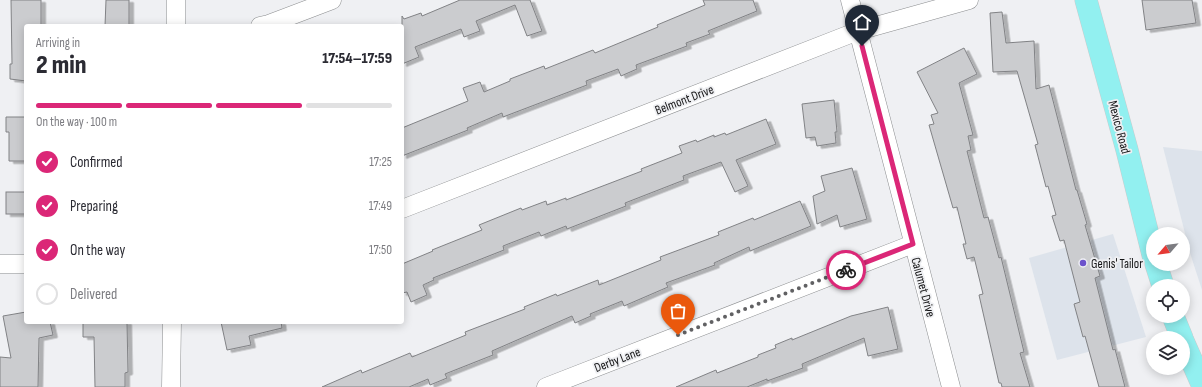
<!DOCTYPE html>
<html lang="en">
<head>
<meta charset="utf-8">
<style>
	body { margin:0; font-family:"Sofia Sans Condensed",sans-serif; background:#f7f7f7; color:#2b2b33; height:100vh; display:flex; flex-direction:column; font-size:15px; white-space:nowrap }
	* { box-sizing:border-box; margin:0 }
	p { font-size:13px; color:#7c7c81 }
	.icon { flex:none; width:22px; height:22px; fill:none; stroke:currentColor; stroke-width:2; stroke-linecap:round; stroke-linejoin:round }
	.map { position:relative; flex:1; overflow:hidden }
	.sheet { position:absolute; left:24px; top:24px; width:380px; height:300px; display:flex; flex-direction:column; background:#fff; border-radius:4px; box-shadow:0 2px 10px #0003 }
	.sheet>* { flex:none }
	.needle { width:26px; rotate:242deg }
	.tools { position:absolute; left:1146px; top:227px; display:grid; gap:8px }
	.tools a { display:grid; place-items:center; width:44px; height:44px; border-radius:50%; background:#fff; box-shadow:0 2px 10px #0003; font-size:20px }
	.pin { position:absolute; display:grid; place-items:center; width:34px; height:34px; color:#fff; margin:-41px -17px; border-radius:50% 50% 50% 0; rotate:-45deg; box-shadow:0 0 4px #0007 }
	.pin .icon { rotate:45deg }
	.courier { position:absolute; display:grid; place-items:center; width:40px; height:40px; margin:-20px; border:3px solid #db2777; border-radius:50%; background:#fff; color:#222; box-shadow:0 1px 5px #0007 }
	.summary em { font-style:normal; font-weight:800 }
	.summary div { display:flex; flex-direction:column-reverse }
	.summary { display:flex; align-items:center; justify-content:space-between; height:68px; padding:0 12px }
	h1 { font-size:26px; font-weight:800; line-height:30px }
	.bar { display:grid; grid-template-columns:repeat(4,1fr); gap:6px 4px; align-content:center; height:48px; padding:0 12px }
	.bar i { height:5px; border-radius:3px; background:#e1e1e2 }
	.bar .on { background:#db2777 }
	.bar p { grid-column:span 4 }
	ol { padding:0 12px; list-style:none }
	li { display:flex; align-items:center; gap:12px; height:44px }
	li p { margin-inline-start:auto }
	li .icon { padding:4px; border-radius:50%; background:#db2777; color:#fff; stroke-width:4 }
	li:last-child { color:#7c7c81 }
	li i { width:22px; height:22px; border:2px solid #e1e1e2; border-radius:50% }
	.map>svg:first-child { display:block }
	.built { fill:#dde3eb }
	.building { fill:#cbcccf; stroke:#818285; filter:url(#shadow) }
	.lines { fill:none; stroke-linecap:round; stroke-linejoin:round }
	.minor-casing { stroke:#8c8e90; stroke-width:19 }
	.major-casing { stroke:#cbcbcc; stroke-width:23 }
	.minor { stroke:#fff; stroke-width:18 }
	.major { stroke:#92f0f0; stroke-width:22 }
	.done { stroke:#616163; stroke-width:4; stroke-dasharray:0 7.2 }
	.route { stroke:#db2777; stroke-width:5 }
	.poi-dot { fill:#6c52cc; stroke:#eff0f3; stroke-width:1.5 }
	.labels { text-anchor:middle; stroke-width:3.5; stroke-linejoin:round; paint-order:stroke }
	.street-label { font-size:13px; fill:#141415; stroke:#eff0f3 }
	.poi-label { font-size:13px; fill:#141415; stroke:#eff0f3; text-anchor:start }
</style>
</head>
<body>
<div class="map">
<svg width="1202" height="387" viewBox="0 0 1202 387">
	<defs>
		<filter id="shadow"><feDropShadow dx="4.5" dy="2.5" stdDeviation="0" flood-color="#0004"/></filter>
	</defs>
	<rect width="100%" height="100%" fill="#eff0f3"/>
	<g class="built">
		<path d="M1163 147 1202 151V290L1190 253Z"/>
		<path d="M1113 234 1146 337 1057 360 1029 258Z"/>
	</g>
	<g class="building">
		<path d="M11 0H41V26H26V81L10 79V64H12Z"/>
		<path d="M106 0H129V26H105Z"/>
		<path d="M460 0H530L542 31 527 36 515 5 476 21 480 31 464 37 461 29 415 47 419 57 402 64V16L404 19 421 13 422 16Z"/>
		<path d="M703 0H753L757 11 708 31 710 34 686 43 687 46 636 65 637 69 621 76 618 69 586 81 587 85 503 117 502 113 467 128 468 130 402 156V128L468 101 463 88 480 82 484 92 510 81V79L544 66 545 69 593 50 595 53 658 27 657 25 705 5Z"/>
		<path d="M1142 0H1192L1196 23 1146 30Z"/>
		<path d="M1002 12 1006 43 1034 41 1036 89 1049 85 1076 190H1077L1087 224 1085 225 1100 276 1095 278 1113 350 1115 349 1125 387H1099L1085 336 1083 337 1074 304 1080 302 1064 240 1060 241 1052 216 1056 215 1048 186 1046 187 1035 145 1038 144 1017 71 993 72 990 13Z"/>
		<path d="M964 48 977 74 959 83 973 135 968 136 971 150 967 151 984 218 988 217 999 258 1001 257 1024 352 1020 353 1030 387H1002L1001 383H999L979 295 983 294 974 257 967 259 963 244H966L957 207 953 208 929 125 934 124 931 115 938 113 917 72Z"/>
		<path d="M834 100 837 132H835L836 143 817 146 815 137 806 138 802 104Z"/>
		<path d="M6 117H26V161H9V132H6Z"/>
		<path d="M766 119 776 144 736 160 748 186 735 192 721 162 683 176 684 180 625 203 626 206 567 229 566 226 541 236 539 232 503 246 504 250 433 278 434 280 423 285 427 295 411 302 407 292 402 293V264L433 251 432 250 482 230 479 225 521 208 522 210 546 201 547 205 566 198V200L642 171 641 169 682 153 679 146 696 140 697 142 714 135V137L725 133 726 135Z"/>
		<path d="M852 168 867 219 840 227 837 215 817 224 813 196 825 191 821 176Z"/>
		<rect x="6" y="192" width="20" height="22"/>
		<path d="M800 201 811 226 750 251 749 247 714 263 715 265 666 283 668 287 624 306 622 301 590 314 591 316 575 323 572 316 492 351 493 355 445 374 447 378 430 385 428 379 409 387H322L361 370 362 373 410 353 412 357 466 335 465 332 525 309 524 307 556 294 557 296 598 280 599 285 661 260 660 257 719 235 718 232 753 218 754 220Z"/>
		<path d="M888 307 898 349 868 356 864 338 802 364 803 368 767 381V379L747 387H676L716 370 717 373 758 357V355L776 348 775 345 792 338V340L851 316Z"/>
		<path d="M26 312V322H50L53 335 39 338 38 387H0V357L11 358 3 316Z"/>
		<path d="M83 322H127L128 372 125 373V387H95L94 337H83Z"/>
		<path d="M221 322H281L282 328 249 336 251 345 227 350Z"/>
	</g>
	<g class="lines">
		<defs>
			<g id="minor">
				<path d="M850 0 951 387"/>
				<path d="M176 26V0"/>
				<path d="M260 26 269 24 332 0"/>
				<path d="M402 209 858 31 969 0"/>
				<path d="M0 264H26"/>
				<path d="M171 387 172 322"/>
				<path d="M546 387 913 244"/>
			</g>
			<g id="major">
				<path d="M1086 0 1127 150 1153 255"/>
				<path d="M1156 264 1163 286"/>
				<path d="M1173 316 1182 338"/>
				<path d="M1183 341 1202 384"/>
			</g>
		</defs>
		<use href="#minor" class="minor-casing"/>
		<use href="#major" class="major-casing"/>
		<use href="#minor" class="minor"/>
		<use href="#major" class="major"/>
	</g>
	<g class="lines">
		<path class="done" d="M678 335 846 270"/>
		<path class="route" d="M846 270 913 244 862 46"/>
	</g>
	<circle class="poi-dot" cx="1083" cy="263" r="4"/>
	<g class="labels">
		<g class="street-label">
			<text transform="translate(684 99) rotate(-21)" y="5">Belmont Drive</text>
			<text transform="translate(1120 127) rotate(75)" y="5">Mexico Road</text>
			<text transform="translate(924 287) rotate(75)" y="5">Calumet Drive</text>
			<text transform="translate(617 359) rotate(-21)" y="5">Derby Lane</text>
		</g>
		<g class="poi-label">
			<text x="1091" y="268">Genis' Tailor</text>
		</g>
	</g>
</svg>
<div class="tools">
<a><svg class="needle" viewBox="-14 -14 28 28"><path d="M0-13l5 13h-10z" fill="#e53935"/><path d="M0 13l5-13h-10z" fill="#7c7c81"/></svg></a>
<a><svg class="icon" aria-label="locate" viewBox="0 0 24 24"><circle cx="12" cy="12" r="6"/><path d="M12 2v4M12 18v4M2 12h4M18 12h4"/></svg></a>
<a><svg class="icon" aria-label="layers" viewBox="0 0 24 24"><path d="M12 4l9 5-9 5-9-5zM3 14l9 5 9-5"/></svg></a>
</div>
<div class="pin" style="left:678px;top:335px;background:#ea580c"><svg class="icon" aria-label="bag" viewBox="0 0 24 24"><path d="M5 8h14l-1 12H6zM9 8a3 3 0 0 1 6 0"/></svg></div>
<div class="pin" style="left:862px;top:46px;background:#1f2937"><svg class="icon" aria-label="home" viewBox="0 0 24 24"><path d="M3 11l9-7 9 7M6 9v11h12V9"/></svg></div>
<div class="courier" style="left:846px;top:270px"><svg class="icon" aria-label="bike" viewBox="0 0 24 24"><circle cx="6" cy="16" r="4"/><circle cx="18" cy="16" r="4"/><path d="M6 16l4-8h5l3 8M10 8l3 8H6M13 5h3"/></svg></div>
<section class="sheet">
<div class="summary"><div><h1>2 min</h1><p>Arriving in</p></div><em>17:54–17:59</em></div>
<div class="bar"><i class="on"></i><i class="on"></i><i class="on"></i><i></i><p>On the way · 100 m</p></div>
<ol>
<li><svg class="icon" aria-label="check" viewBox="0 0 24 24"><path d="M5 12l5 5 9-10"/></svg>Confirmed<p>17:25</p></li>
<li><svg class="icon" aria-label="check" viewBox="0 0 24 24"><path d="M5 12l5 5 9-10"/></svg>Preparing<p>17:49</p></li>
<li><svg class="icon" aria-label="check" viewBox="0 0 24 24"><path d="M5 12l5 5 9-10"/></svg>On the way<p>17:50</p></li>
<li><i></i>Delivered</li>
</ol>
</section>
</div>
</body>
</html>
